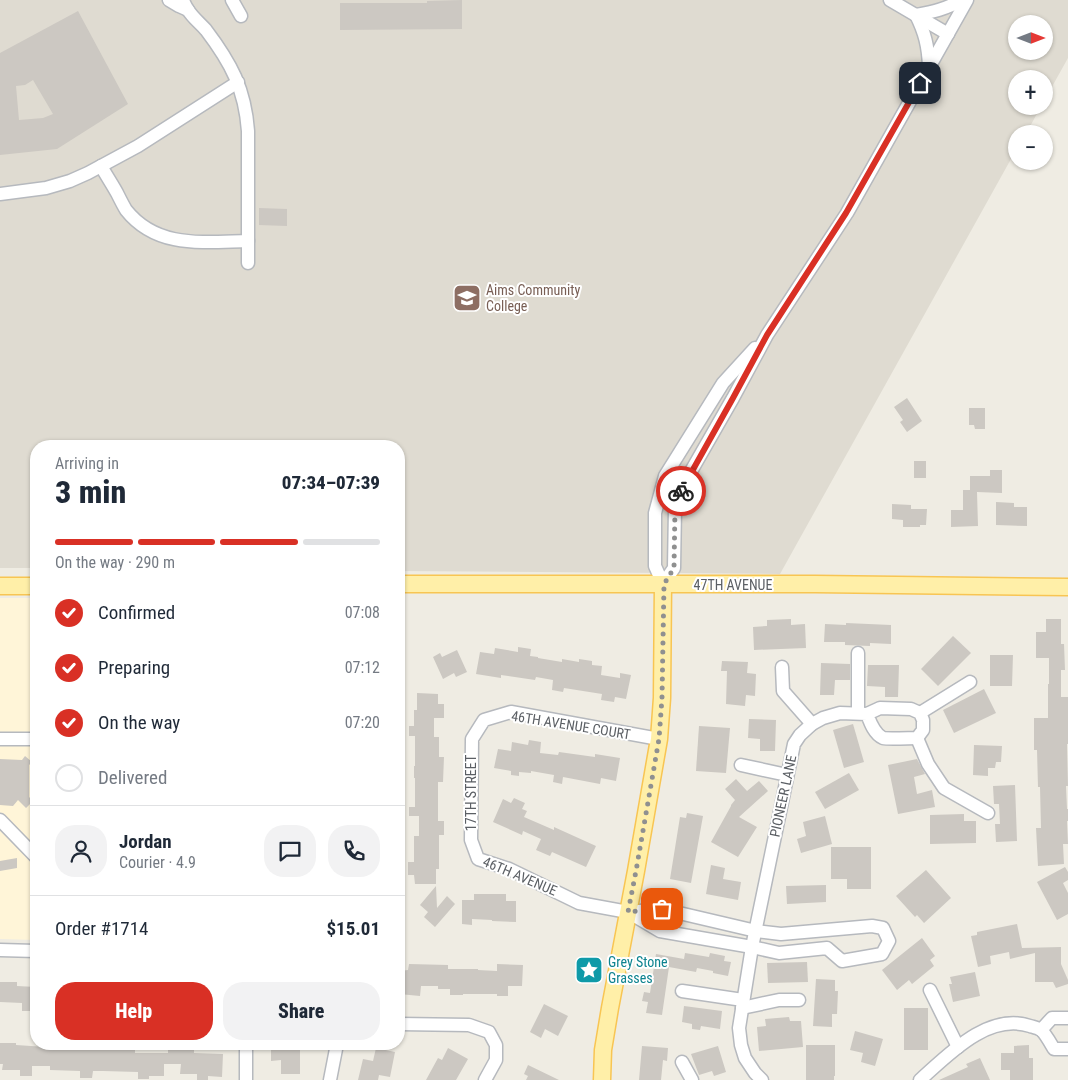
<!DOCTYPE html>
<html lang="en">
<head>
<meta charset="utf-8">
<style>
	body { margin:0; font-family:"Roboto Condensed",sans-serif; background:#f2f2f3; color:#1f2937; height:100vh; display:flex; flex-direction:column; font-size:19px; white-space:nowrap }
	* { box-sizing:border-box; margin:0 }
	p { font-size:16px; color:#747a83 }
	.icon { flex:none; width:28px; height:28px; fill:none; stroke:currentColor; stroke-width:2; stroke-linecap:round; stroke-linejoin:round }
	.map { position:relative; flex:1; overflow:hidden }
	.drawer { position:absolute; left:30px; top:440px; width:375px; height:610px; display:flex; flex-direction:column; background:#fff; border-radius:20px; box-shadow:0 1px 4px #0004 }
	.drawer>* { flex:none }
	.needle { width:32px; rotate:90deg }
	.tools { position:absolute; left:1008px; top:15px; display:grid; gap:10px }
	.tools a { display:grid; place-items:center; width:45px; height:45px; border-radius:50%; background:#fff; box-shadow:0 1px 4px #0004; font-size:25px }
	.pin { position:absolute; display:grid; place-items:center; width:42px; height:42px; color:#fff; margin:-21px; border-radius:10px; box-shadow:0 2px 8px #0006 }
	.courier { position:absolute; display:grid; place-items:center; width:50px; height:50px; margin:-25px; border:4px solid #d93025; border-radius:50%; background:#fff; color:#222; box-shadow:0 1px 6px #0007 }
	.overview em { font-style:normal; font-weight:800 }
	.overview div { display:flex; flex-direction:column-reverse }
	.overview { display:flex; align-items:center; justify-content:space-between; height:85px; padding:0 25px }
	h1 { font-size:32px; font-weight:800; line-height:38px }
	.bar { display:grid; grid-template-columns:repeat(4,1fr); gap:8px 5px; align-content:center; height:60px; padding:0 25px }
	.bar i { height:6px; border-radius:4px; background:#e0e1e3 }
	.bar .selected { background:#d93025 }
	.bar p { grid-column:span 4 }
	.line { display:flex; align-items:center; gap:12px; padding:0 25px; border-top:1px solid #e0e1e3 }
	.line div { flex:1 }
	.round { display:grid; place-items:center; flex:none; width:52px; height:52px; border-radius:20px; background:#f2f2f3 }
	ol { padding:0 25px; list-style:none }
	li { display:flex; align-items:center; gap:15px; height:55px }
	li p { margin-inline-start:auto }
	li .icon { padding:5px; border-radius:50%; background:#d93025; color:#fff; stroke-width:4 }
	li:last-child { color:#747a83 }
	li i { width:28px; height:28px; border:2px solid #e0e1e3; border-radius:50% }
	.button { display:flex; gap:10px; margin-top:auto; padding:10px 25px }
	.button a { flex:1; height:58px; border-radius:20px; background:#d93025; color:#fff; font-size:20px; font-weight:800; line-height:58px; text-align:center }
	.button a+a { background:#f2f2f3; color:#1f2937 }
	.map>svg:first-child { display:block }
	.commercial { fill:#fff5d8 }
	.education { fill:#dfdbd1; fill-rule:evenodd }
	.building { fill:#ccc8c2; fill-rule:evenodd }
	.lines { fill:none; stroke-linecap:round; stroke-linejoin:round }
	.minor-casing { stroke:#b6b9be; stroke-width:15 }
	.major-casing { stroke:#f8c553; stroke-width:19 }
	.minor { stroke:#fff; stroke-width:12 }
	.major { stroke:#ffefa8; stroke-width:16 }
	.done { stroke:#8f9090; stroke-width:5; stroke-dasharray:0 9 }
	.route { stroke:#d93025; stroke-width:6 }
	.labels { text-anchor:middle; stroke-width:4; stroke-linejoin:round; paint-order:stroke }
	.education-label { font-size:14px; fill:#785e54; stroke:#fff; text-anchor:start }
	.street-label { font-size:14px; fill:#5b5f64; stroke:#fff }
	.culture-label { font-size:14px; fill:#0d838f; stroke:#fff; text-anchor:start }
</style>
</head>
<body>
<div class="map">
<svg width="1068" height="1080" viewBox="0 0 1068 1080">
	<rect width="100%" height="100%" fill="#efece3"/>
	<path class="commercial" d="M0 598H36V940L0 939Z"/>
	<path class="education" d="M0 0H1068V58L1044 101V79H1016V106H1041L1026 134H1016V150L780 574 399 571V446H36V568H0ZM1016 24H1044V51H1016Z"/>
	<g class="building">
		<path d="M462 0V29L340 30V3H427V1Z"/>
		<path d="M78 11 128 104 57 149 0 155V53ZM33 80 53 114 43 118 19 120 16 86 25 85Z"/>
		<path d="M259 208 287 209V226L259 225Z"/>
		<path d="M907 398 922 421 907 432 900 422 903 420 894 407Z"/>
		<path d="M969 408H985V429H975L974 425H969Z"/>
		<rect x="914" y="461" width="12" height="17"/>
		<path d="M990 470H1002V493L977 492 978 526 951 527V510H963V490H970V476H990Z"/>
		<path d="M996 502 1014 503V507H1027V526L996 525Z"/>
		<path d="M892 504 911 505V509H927L926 525H920V527H903V520L892 519Z"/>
		<path d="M791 619V625L805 624 806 648 754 650 753 627 767 626V620Z"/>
		<path d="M1046 619H1061V644H1064L1065 670H1061V697H1068V744H1067L1068 786H1066L1067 809H1068V821H1067L1068 844H1063L1064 864 1038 866 1036 828H1041L1040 787H1038L1037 750H1034V718H1048V684H1049V658H1036V632H1046Z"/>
		<path d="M846 623 891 625V644L870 643V646L845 645V642H824L825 624 846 625Z"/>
		<path d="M953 636 971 653 938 686 921 669Z"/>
		<path d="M518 647 531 649 530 656 538 657V658L562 662V659L579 662V659L592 661V665L602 666 601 675 620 678V673L631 675 626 699 615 697 614 702 601 700 602 694 564 688 563 692 552 690 553 680 536 677 535 680 501 675V678L476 674 480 652 494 654 495 648 518 652Z"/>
		<path d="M457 650 467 672 456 677 454 673 443 679 433 657 440 653 442 657Z"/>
		<path d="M990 655H1013L1012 686H990Z"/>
		<path d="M722 661 748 662 747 673 756 674 755 696 746 695 745 706 726 704 727 671H721Z"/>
		<path d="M821 663 850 664V680H835L834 695H820Z"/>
		<path d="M868 665H899L898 697H885V687L867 686Z"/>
		<path d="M984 689 996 713 954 733 943 710Z"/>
		<path d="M417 693 438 694V704H444V718H434V737H439V757H444L443 782H438V821H444V835H439V869H436V884H415L414 875H408V862H414V836H419V816H409V807H415V778H414V766H415V736H409V726H414V710H417Z"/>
		<path d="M749 719 776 720 775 751H760V739L748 738Z"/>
		<path d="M853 724 864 762 844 768 833 730Z"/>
		<path d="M699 726 730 728 726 773 696 771Z"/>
		<path d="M529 740 541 742 540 753 558 755 559 752 595 757V754L620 758 616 781 601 778 600 784 563 777 562 784 553 782 554 775 531 771V773L519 772V776L511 775V771L494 768 498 749 511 751 512 742 528 745Z"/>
		<path d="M974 745 1002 746 1001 762H996L995 768H988V776L973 775Z"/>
		<path d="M25 756 32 762 29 765V797L33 801 26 808 18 800 13 806 0 805V759L22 760Z"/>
		<path d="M917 759 925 774 914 777 917 794 932 790 935 807 898 814 888 765Z"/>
		<path d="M849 773 859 790 825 809 815 792Z"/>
		<path d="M736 779 747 791 759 781 768 791 739 817 757 827 738 857 711 842 731 806V805L735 800 725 789Z"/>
		<path d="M1015 785 1017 841 996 842 995 824H1000L999 804H994L993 786Z"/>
		<path d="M514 798 525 803 522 809 527 811 524 817 554 830V827L596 846 586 867 552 852 550 856 536 850 541 839 523 831 522 835 493 822 503 799 511 803Z"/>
		<path d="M687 813 703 816 691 883 670 879 680 817 686 818Z"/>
		<path d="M964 814V821H976V843L930 844V815Z"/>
		<path d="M825 816 832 844 801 853 797 839 806 836 803 822Z"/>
		<path d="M831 847H871V889H847V879H831Z"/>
		<path d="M17 858V868L0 871V861Z"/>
		<path d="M711 865 725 868 723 879 741 882 738 900 706 894Z"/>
		<path d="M1065 867 1068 872V880L1063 883 1068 893V914L1057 920 1037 882Z"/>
		<path d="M926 870 951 898 924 923 917 915 915 917 896 896Z"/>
		<path d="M826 885V902L787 904 786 886Z"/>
		<path d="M436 886 437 908 447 896 455 904 435 927 424 917 428 912 420 905Z"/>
		<path d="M474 894H506V901H516V922L492 921V920L472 919V925L462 924V900H474Z"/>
		<path d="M1017 924 1022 948 1061 947V964L1068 980V984L1056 988 1053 982H1035V953L1010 959 1009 952 990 956 991 964 978 967 971 936 977 935V932Z"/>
		<path d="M922 938 935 956 930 960 934 966 912 984 909 980 897 990 882 970Z"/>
		<path d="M685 953 709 957 710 953 725 956 724 961 731 962 728 976 713 973V971L697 968 696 972 669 967 662 1015 646 1013 648 1002 642 1001 644 992 650 993 656 954 684 959Z"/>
		<path d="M807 962 808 982 768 983 767 963Z"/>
		<path d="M409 964 448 965V969H478V970L497 971V964L523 965 522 986H508V996H497V994H463V995H450V989H438V986H421L420 996 399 994V971L408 970Z"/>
		<path d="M975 972 980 996 953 1002 949 984H952L950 977Z"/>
		<path d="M816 979 835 980V991H838L837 1014H832V1027L813 1026Z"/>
		<path d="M0 982H17V986L36 987V1006H30V1011H22V1003L0 1002Z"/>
		<path d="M544 1004 568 1016 558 1036 545 1029 541 1038 530 1032Z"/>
		<path d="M684 1006 722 1011 720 1029 701 1026 700 1030 692 1029V1024L682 1022Z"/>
		<rect x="904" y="1008" width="24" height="42"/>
		<path d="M789 1017 790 1021H801L803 1047 759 1051 757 1027 766 1026 765 1019Z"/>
		<path d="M855 1031 883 1039 875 1066 861 1062 863 1053 850 1050Z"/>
		<path d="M0 1043H16V1045L46 1047H64V1045L88 1046V1050H109V1048H119V1044H131V1048H135V1053H168V1044H194V1053L223 1054 222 1077 208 1076V1080H197V1074H180L181 1064H164V1076H149V1079H138V1072L103 1071H93L92 1078H80V1071L50 1070V1066H32V1076H20V1070H2L3 1064H0Z"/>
		<path d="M806 1045H835V1076H834V1080H806Z"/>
		<path d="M1029 1045V1058H1033V1080H1010V1070H1001V1053H1014V1046Z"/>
		<path d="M642 1046 668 1048 667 1061 663 1060 661 1080H639Z"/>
		<path d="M718 1046 726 1072 714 1076 712 1071 699 1075 691 1054Z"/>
		<path d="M300 1048V1074H281V1060L271 1061V1049Z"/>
		<path d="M376 1048 395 1052 390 1077 379 1075 378 1080H358L363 1059 373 1061Z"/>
		<path d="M448 1048 468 1059 456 1080H426L438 1058 442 1060Z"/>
		<path d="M980 1058 990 1080H939L968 1067 966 1064Z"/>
		<path d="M528 1065 559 1080H526L528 1076 524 1074Z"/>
	</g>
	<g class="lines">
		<defs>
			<g id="minor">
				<path d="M169 0 179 6 188 10"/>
				<path d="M183 0C184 3 186 7 188 10 193 18 200 23 206 30 231 63 245 89 248 131V263"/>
				<path d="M232 0 241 16"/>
				<path d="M890 0 948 34"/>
				<path d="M929 66C928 46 925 33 916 15 932 12 947 9 961 0"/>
				<path d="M101 166C106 175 112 184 117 193 120 199 123 205 126 210 157 249 203 242 248 241"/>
				<path d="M0 194 46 188 70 181 88 173 138 146 238 82"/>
				<path d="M663 584 674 568 675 508 682 487 733 398 767 335 847 213 967 0"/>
				<path d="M663 584 655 566V513L665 476 723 383 755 348"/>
				<path d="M858 653V713"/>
				<path d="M782 667 783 691 812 724"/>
				<path d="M920 713 970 682"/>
				<path d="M917 738 928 764 944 788 988 813"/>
				<path d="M0 739H36"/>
				<path d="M741 765 787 775"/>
				<path d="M0 820 36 857"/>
				<path d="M628 912 660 931 752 947 779 953 827 948 842 961 882 954 889 941 883 928 872 926 781 934 756 931 662 909 628 912 579 903 509 869 478 859 471 840 472 739 484 720 511 712 659 739"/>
				<path d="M0 950 36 951"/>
				<path d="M930 990 958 1047"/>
				<path d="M682 991 743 1000"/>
				<path d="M742 1008 779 1000H799"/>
				<path d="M399 1024 469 1025 489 1032 496 1045V1060L485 1080"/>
				<path d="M1041 1030 1052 1018H1068"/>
				<path d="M682 1062 692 1080"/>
				<path d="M246 1080V1044"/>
				<path d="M330 1080 337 1044"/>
				<path d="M762 1080 755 1073 745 1058 741 1045 739 1028 752 947 794 744 800 735 812 724 823 718 840 713 867 714 880 708 911 709 920 713 923 720V730L917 738C910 738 888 739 883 738 874 734 870 722 867 714"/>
				<path d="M920 1080C948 1055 988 1012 1030 1026 1033 1027 1038 1028 1041 1030 1045 1033 1051 1044 1054 1049H1068"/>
			</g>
			<g id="major">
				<path d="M399 584H815L1068 587"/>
				<path d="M0 586H36"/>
				<path d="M602 1080 603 1050 610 1008 636 871 659 739 662 698 663 584"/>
			</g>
		</defs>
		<use href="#minor" class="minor-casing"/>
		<use href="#major" class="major-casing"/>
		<use href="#minor" class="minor"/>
		<use href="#major" class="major"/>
	</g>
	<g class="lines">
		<path class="done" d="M662 909 628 912 636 871 659 739 662 698 664 584 674 568 675 508 681 491"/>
		<path class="route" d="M681 491 733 398 767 335 846 213 920 83"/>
	</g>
	<defs>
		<symbol id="university-square" viewBox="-11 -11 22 22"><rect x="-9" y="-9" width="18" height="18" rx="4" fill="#8d6e63" stroke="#fff"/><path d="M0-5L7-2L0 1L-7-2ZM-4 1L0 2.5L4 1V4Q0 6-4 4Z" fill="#fff"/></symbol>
		<symbol id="sight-square" viewBox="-11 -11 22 22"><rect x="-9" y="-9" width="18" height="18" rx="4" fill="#0f9aa8" stroke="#fff"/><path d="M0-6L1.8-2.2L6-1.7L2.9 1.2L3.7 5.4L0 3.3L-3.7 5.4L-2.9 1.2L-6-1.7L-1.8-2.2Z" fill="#fff"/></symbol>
	</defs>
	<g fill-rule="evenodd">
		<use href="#university-square" x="451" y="282" width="32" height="32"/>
		<use href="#sight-square" x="573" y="954" width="32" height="32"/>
	</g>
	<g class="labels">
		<g class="education-label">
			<text x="486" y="295">Aims Community<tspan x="486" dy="16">College</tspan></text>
		</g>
		<g class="street-label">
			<text x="733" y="590">47TH AVENUE</text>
			<text transform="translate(571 725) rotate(9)" y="5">46TH AVENUE COURT</text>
			<text transform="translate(471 793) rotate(-90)" y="5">17TH STREET</text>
			<text transform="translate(783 796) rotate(-78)" y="5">PIONEER LANE</text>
			<text transform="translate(520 876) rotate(23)" y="5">46TH AVENUE</text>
		</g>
		<g class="culture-label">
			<text x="608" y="967">Grey Stone<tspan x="608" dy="16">Grasses</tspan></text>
		</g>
	</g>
</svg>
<div class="tools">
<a><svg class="needle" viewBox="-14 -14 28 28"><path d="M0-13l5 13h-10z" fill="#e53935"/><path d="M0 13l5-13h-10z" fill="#747a83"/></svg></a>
<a>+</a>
<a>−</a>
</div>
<div class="pin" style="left:662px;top:909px;background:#ea580c"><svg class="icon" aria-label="bag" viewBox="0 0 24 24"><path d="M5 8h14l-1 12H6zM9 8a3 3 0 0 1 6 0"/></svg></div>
<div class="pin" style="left:920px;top:83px;background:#1f2937"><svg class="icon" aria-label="home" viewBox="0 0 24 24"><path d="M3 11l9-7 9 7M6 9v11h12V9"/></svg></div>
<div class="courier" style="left:681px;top:491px"><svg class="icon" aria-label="bike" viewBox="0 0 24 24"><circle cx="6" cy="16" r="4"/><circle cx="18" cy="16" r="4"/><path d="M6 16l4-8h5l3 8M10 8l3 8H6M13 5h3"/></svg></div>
<section class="drawer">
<div class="overview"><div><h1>3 min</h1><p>Arriving in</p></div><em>07:34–07:39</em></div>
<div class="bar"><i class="selected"></i><i class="selected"></i><i class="selected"></i><i></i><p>On the way · 290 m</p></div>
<ol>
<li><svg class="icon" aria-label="check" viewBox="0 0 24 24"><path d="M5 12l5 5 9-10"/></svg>Confirmed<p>07:08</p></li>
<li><svg class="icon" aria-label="check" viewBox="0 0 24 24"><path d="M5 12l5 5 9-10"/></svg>Preparing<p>07:12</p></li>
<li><svg class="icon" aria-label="check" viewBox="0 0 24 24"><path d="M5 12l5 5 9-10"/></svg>On the way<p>07:20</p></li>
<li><i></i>Delivered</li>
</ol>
<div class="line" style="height:90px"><a class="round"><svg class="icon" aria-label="person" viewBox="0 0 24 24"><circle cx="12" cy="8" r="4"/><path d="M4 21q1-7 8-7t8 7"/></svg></a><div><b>Jordan</b><p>Courier · 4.9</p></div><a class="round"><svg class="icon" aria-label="chat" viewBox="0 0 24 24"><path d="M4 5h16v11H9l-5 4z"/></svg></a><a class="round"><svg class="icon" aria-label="phone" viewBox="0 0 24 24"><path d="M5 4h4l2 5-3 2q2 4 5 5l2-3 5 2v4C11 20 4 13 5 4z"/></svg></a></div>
<div class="line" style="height:65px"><div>Order #1714</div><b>$15.01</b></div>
<div class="button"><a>Help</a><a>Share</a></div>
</section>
</div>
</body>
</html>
